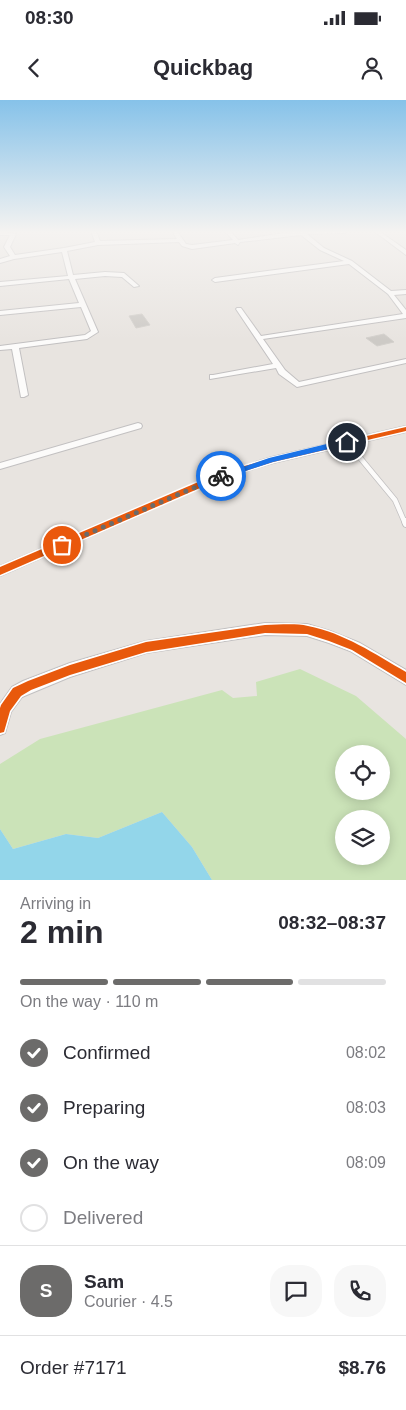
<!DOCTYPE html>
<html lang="en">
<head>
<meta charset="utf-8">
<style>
	body { margin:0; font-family:Arial,sans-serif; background:#f7f7f7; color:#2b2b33; height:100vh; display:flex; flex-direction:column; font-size:19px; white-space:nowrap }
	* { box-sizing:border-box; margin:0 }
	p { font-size:16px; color:#7c7c81 }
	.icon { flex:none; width:28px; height:28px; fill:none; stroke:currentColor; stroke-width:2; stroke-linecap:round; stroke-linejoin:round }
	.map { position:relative; height:780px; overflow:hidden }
	.side { display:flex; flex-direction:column; background:#fff; flex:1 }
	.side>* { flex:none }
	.controls { position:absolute; left:335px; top:645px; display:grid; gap:10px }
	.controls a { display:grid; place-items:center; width:55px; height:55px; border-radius:50%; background:#fff; box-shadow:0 2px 12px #0003; font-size:25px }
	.pin { position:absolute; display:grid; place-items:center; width:42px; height:42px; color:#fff; margin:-21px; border:2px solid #fff; border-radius:50%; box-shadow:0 1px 5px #0007 }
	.courier { position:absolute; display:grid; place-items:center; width:50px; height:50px; margin:-25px; border:4px solid #1a73e8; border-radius:50%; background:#fff; color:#222; box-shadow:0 1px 6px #0007 }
	.headline em { font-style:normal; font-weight:800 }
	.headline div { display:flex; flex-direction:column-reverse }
	.headline { display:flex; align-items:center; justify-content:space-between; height:85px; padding:0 20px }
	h1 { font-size:32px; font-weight:800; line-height:38px }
	.bar { display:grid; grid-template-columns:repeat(4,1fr); gap:8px 5px; align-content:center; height:60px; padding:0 20px }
	.bar i { height:6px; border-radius:4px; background:#e1e1e2 }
	.bar .current { background:#6c6b6a }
	.bar p { grid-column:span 4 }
	.line { display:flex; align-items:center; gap:12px; padding:0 20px; border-top:1px solid #e1e1e2 }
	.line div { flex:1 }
	.round { display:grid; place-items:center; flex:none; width:52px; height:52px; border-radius:20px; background:#f7f7f7 }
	ol { padding:0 20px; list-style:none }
	li { display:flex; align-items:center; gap:15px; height:55px }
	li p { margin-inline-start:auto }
	li .icon { padding:5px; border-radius:50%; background:#6c6b6a; color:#fff; stroke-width:4 }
	li:last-child { color:#7c7c81 }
	li i { width:28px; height:28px; border:2px solid #e1e1e2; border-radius:50% }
	.status { display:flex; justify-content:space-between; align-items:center; height:35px; padding:0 25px; background:#fff; direction:ltr }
	.status svg { height:14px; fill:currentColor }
	header { display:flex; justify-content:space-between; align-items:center; height:65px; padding:0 20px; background:#fff; font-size:22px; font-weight:800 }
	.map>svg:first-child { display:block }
	.green { fill:#cbe3b8; fill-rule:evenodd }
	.water { fill:#93d6ea }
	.building { fill:#cdcac6; stroke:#d3d0cc }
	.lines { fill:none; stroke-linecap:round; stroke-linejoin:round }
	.lane-far1-casing { stroke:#c2c0c1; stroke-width:6 }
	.lane-casing { stroke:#c2c0c1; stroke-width:8 }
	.street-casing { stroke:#c2c0c1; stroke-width:2 }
	.lane-far1 { stroke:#fcfbfa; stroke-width:4.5 }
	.lane { stroke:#fcfbfa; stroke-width:6 }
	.street { fill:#fcfbfa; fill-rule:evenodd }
	.cycleway-casing { stroke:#fff; stroke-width:3 }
	.cycleway { fill:#e8590c; fill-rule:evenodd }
	.route { fill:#1a73e8 }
	.done { stroke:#6c6b6a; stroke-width:5; stroke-dasharray:0 9 }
</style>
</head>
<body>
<div class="status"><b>08:30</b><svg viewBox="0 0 49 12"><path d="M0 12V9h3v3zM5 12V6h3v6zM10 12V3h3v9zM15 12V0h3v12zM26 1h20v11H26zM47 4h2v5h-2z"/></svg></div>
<header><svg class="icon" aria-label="back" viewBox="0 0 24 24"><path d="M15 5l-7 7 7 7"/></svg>Quickbag<svg class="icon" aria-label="person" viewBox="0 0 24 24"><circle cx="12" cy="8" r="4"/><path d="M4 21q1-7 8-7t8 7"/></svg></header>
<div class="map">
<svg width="406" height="780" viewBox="0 0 406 780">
	<rect width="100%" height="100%" fill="#e8e4e0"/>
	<path class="green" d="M300 569 356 596 406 639V780H212L192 747 162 712 98 738 66 734 13 749 0 729V664L40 639 222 590 233 598 257 596 256 582ZM344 654H381V691H344ZM344 719H381V756H344Z"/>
	<path class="water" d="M162 712 192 747 212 780H0V729L13 749 66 734 98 738Z"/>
	<g class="building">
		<path d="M142 214 150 225 136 228 129 216Z"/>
		<path d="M384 234 394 242 377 246 366 238Z"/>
	</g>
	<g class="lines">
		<defs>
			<path id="lane-far1" d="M347 342 395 400 405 423"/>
			<path id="lane" d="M405 421 406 424"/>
			<g id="street">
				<path d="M0 131 16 134 10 147 15 155 64 148 95 142 91 131H96L100 141 177 139 172 131H177L186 144 192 145 233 140 225 131H230L238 140 298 131H347L345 133 307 134 324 148 352 161 391 191 406 190V194L394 195 406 210V218L263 239 285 270 299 282 406 259V263L297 287 279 274 276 268 210 279V275H213L273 264 236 209 237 208H241L261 236 403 214 388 194 349 164 215 182 212 180 215 178 344 161 320 150 301 135 240 142 238 145 235 143 192 149 182 146 179 142 98 145 67 151 73 175 105 172 124 173 139 186 134 187 122 177 105 176 75 179 98 232 87 239 19 248 28 295 24 297H21L12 249 0 250V246L85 235 91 231 81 207 0 215V211L79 203 69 179 0 186V182L68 176 62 152 14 159 0 163V159L10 156 4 147 10 135H0Z"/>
				<path d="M374 131H379L406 150V155Z"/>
				<path d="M138 323 141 324 142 326 141 328 0 369V363Z"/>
				<path d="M406 326V332L273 363 223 378 0 476V466L217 374 272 357Z"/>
				<path d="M265 523 307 524 330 531 360 543 406 570V585L350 551 329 543 307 536 265 535 146 553 70 577 22 597 11 612 5 633 0 635V604L12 587 23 581 70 563 146 541Z"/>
			</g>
		</defs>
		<use href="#lane-far1" class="lane-far1-casing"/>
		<use href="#lane" class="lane-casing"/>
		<use href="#street" class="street-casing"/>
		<use href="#lane-far1" class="lane-far1"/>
		<use href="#lane" class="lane"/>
		<use href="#street" class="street"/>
		<defs>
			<g id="cycleway">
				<path d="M406 327V331L273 362 223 378 0 475V467L217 374 272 358Z"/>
				<path d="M265 525C279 525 294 523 308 526 344 533 375 554 406 572V583L352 550 329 541 307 534 265 533 146 552 70 575 31 590 21 596 10 611 4 632 0 633V608L1 605 13 588 28 581 70 565 146 542Z"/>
			</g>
		</defs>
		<use href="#cycleway" class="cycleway-casing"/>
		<use href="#cycleway" class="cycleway"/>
	</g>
	<linearGradient id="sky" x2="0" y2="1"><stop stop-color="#86c2e9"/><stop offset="0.55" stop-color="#f5f3f1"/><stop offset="1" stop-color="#f5f3f1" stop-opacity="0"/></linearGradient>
	<rect width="406" height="240" fill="url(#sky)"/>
	<path class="route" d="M347 339 350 340V344L273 362 221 379 217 376 269 358Z"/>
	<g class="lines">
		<path class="done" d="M62 445 221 376"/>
	</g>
</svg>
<div class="controls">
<a><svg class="icon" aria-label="locate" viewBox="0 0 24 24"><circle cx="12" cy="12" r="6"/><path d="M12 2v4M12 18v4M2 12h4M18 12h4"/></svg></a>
<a><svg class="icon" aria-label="layers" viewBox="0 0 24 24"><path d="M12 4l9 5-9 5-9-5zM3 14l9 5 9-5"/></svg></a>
</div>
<div class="pin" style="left:62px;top:445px;background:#ea580c"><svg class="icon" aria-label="bag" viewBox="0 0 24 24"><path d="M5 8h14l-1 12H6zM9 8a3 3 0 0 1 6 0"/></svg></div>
<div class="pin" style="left:347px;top:342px;background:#1f2937"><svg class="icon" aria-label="home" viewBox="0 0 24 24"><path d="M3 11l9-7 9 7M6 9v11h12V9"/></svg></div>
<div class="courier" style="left:221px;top:376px"><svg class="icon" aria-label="bike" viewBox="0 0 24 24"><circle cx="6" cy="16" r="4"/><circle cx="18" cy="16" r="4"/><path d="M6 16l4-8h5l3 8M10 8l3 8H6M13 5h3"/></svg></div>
</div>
<section class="side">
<div class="headline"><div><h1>2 min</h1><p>Arriving in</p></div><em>08:32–08:37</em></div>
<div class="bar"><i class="current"></i><i class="current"></i><i class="current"></i><i></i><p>On the way · 110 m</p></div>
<ol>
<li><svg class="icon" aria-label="check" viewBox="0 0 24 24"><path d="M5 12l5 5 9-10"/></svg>Confirmed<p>08:02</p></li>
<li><svg class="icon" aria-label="check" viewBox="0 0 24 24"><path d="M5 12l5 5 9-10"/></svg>Preparing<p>08:03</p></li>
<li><svg class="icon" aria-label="check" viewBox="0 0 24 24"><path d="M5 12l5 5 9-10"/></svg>On the way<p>08:09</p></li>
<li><i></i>Delivered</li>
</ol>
<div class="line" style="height:90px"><b class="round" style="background:#6c6b6a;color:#fff">S</b><div><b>Sam</b><p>Courier · 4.5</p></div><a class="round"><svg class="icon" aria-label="chat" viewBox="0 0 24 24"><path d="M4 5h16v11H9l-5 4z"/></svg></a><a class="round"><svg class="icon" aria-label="phone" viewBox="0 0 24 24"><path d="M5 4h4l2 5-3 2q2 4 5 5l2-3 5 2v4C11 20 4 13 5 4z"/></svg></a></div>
<div class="line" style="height:65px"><div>Order #7171</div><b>$8.76</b></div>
</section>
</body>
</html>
